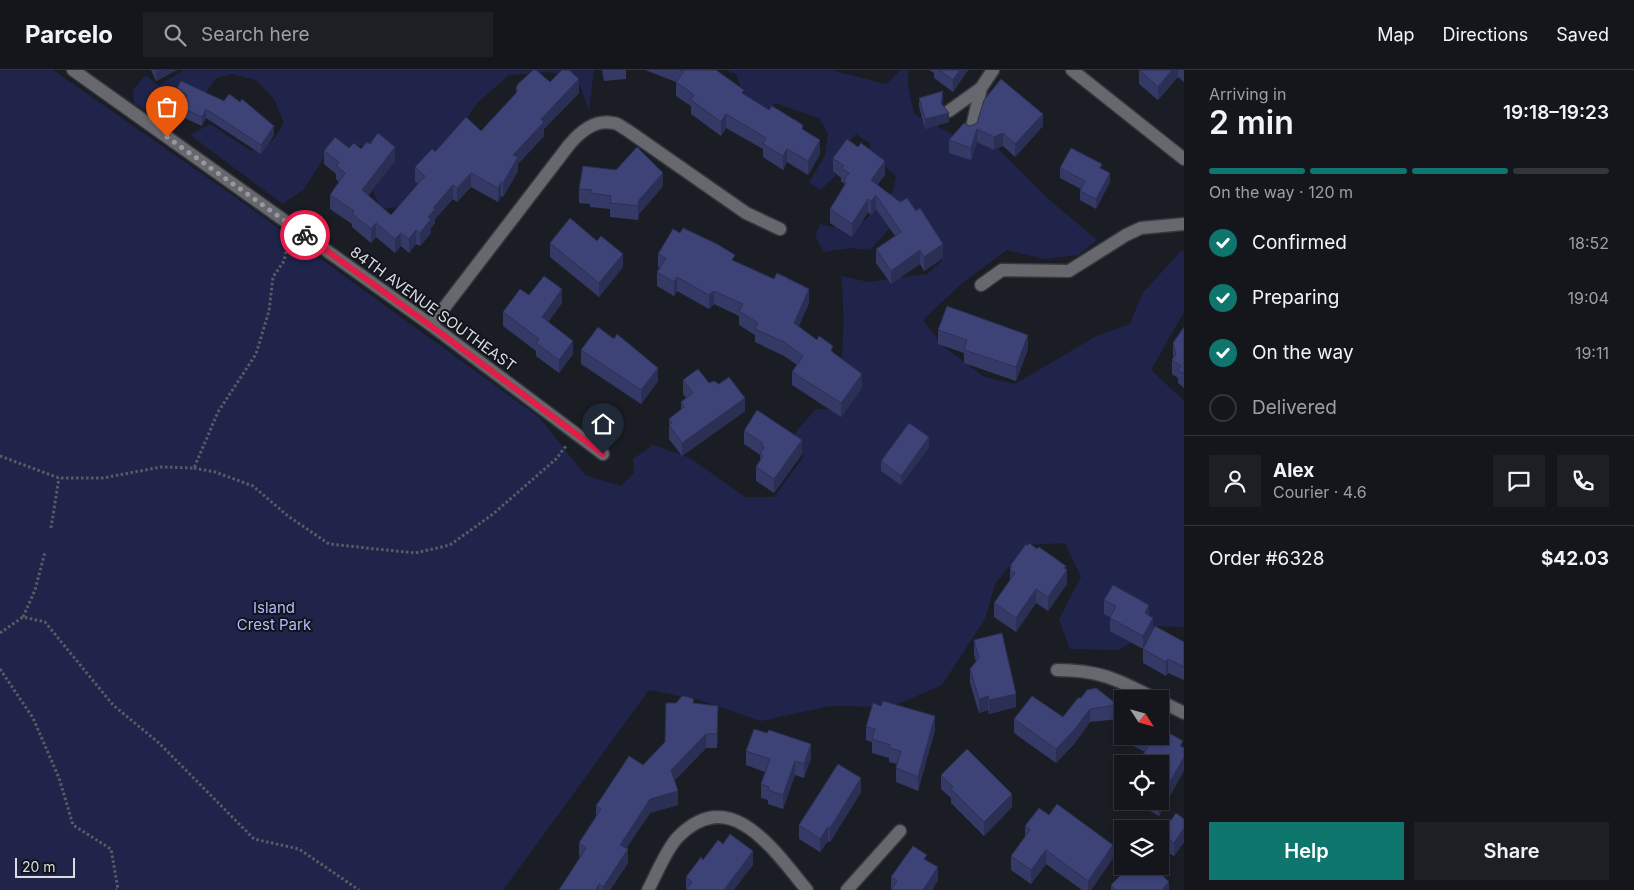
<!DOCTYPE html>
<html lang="en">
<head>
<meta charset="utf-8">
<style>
	body { margin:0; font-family:Inter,sans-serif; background:#1d1f25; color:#f1f3f6; height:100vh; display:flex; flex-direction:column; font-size:19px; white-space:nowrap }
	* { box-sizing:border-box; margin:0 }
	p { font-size:16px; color:#9d9fa3 }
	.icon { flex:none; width:28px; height:28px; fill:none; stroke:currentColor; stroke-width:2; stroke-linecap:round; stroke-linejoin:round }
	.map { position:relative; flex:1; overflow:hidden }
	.panel { display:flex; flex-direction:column; background:#14161c; width:450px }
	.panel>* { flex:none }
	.needle { width:32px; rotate:126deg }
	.controls { position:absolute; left:1114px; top:620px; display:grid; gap:10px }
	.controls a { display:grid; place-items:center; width:55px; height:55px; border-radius:0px; background:#14161c; box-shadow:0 2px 8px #0003,0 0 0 1px #33353b; font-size:25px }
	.scale { position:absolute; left:15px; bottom:12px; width:60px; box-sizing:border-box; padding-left:5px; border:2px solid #dbdce2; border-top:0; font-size:14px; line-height:18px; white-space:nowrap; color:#dbdce2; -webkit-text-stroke:4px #12141b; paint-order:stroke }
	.pin { position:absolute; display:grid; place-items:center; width:42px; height:42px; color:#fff; margin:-51px -21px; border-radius:50% 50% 50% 0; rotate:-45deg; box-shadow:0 0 5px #0007 }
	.pin .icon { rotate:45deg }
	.courier { position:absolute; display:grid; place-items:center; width:50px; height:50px; margin:-25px; border:4px solid #e11d48; border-radius:50%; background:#fff; color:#222; box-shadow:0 1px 6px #0007 }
	.head em { font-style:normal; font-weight:600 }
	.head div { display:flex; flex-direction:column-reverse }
	.head { display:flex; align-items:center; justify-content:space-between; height:85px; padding:0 25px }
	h1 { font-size:32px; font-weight:600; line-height:38px }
	.bar { display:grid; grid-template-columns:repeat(4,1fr); gap:8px 5px; align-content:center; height:60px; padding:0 25px }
	.bar i { height:6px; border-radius:4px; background:#33353b }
	.bar .active { background:#0f766e }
	.bar p { grid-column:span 4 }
	.line { display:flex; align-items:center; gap:12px; padding:0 25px; border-top:1px solid #33353b }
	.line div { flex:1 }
	.round { display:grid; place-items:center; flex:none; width:52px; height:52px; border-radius:0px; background:#1d1f25 }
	ol { padding:0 25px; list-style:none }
	li { display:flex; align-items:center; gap:15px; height:55px }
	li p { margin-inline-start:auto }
	li .icon { padding:5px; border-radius:50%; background:#0f766e; color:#fff; stroke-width:4 }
	li:last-child { color:#9d9fa3 }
	li i { width:28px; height:28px; border:2px solid #33353b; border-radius:50% }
	.primary-button { display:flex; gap:10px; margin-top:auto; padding:10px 25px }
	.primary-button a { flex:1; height:58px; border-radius:0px; background:#0f766e; color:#fff; font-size:20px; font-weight:600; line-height:58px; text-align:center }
	.primary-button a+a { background:#1d1f25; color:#f1f3f6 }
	header { display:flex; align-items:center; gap:30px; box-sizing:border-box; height:70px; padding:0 25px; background:#14161c; border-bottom:1px solid #33353b }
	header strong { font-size:24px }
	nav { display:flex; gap:28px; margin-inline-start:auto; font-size:18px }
	.search { width:350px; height:45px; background:#1d1f25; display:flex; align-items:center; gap:12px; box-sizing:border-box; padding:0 18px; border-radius:0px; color:#9d9fa3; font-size:19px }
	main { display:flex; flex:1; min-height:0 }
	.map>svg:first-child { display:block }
	.green { fill:#20244b }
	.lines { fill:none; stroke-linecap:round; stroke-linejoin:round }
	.minor-casing { stroke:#36383f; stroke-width:15 }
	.path { stroke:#5a5b63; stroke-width:3; stroke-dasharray:2.5 2.5; stroke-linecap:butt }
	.minor { stroke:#67686d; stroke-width:12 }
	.wall { fill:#343a65 }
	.shaded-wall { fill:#2b2f53 }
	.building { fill:#3d4376; stroke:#2b2f53 }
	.done { stroke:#9899a0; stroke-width:5; stroke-dasharray:0 9 }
	.route { stroke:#e11d48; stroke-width:6 }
	.labels { text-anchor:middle; stroke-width:4; stroke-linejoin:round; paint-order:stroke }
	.street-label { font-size:15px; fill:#dbdce2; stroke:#12141b }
	.park-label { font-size:15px; fill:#b1bcfc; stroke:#12141b }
</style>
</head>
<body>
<header>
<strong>Parcelo</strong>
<div class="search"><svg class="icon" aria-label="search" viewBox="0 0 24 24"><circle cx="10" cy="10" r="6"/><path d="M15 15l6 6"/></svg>Search here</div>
<nav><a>Map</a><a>Directions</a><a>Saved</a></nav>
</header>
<main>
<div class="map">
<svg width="1184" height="820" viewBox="0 0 1184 820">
	<rect width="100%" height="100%" fill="#1b1d25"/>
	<g class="green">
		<path d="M0 0H53L241 131 540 348 585 405 621 416 634 403 633 389 653 375 690 388 745 427H774L804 386 789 370 816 339 837 340C842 295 846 251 841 206L869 212 927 204 942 191 941 173 905 141 870 180 850 178 824 182 815 166 820 154 832 157 865 150 893 122 896 106 868 82 871 74 856 64 842 79 841 101 820 120 809 112 825 86 828 63 819 48 775 33 756 54C745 44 743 20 736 4L726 0H830L886 14 901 0H908V15L914 44 959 68 989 69 1046 127 1097 170 1078 185 1044 189 1007 180 962 213 923 250 943 276 984 307 1015 314 1098 265 1130 254 1142 224 1181 181H1184V242L1151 300 1184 331V557L1158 556 1119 580 1070 579 1059 549 1081 507 1065 473 1026 475 995 514 985 549 942 615 891 637 830 636 761 651 696 629 649 620 503 820H0Z"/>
		<path d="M184 0H594L589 40 579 13 551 2 509 5 477 33 446 81 415 135 381 139 373 121 379 104 396 84 375 75 344 77 326 84 304 119 283 134 190 65 210 54 251 81 273 70 284 53 274 29 256 10 232 4 216 8 198 33 168 54 134 33 133 20 146 5 158 16Z"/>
	</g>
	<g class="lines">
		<defs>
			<g id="minor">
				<path d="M73 0 431 255 603 384"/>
				<path d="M1072 0 1184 89"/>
				<path d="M949 41 981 18"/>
				<path d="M971 61 981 18 993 0"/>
				<path d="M981 215 1002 200 1069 201 1126 165 1141 158 1184 154"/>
				<path d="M431 255 569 75C579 63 595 49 613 53 618 53 623 58 627 60L746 143 780 159"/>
				<path d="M1057 600C1101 600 1118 610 1156 629"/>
				<path d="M1160 631 1184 643"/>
				<path d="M648 820C656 805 667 778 678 767 731 713 775 782 807 820"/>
				<path d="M847 820 900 761"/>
			</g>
		</defs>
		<use href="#minor" class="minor-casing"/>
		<g class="path">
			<path d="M0 386 59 408H103L161 397 194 398 218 342 256 284 269 241 273 207 284 191 288 173"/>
			<path d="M194 398 215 402 253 416 288 446 329 474 415 483 450 475 493 444 556 389 566 376"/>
			<path d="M51 458 59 408"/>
			<path d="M23 547 35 520 45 482"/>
			<path d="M0 563 23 547 45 552 113 635 159 673 254 769 299 779 359 820"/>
			<path d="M0 599 33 648 59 708 73 755 111 779 118 819 116 820"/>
		</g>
		<use href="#minor" class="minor"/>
	</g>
	<g class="wall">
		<path d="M151 0H177L156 11Z"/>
		<path d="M602 0H626V9L604 11Z"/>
		<path d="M645 0H716L744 25 803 60 820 84 808 105 787 92 783 100 763 87V79L726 58 721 66 691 44V36L676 26V12Z"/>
		<path d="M929 0H968L953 22 934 8V3Z"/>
		<path d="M1139 0H1184V12L1178 7 1158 30 1139 14Z"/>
		<path d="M550 12 579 23 544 59V66L518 94V101L503 127 501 126 498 132 471 117 457 132 453 129 435 149V153L431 158V163L420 176 416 174 409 183 401 176 395 183 376 167 371 173 352 157V154L330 139V125L339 112 336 109V104L324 94V81L349 78 361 79 395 91 368 125 391 145 418 114 415 111V97L435 82 481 61 516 24V18Z"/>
		<path d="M177 18 274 65 261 84 206 48 202 56 182 47V38L184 32 177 27Z"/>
		<path d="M919 28 943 31 942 35 949 52 925 59 919 37Z"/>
		<path d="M970 56H1043L1015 87 1003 76 994 80 977 72 971 90 949 83V70Z"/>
		<path d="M833 88 885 105 877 115 943 188 924 201 920 194 891 214 876 193V179L895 166 876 139 871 145 868 142 852 167 830 153V139L844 117V113L841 112V108L833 101Z"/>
		<path d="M1060 98 1102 99 1110 112 1096 139 1080 130V121L1081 119 1060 108Z"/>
		<path d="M663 116 639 144 638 150 610 147V139L590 137V134L579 133V119Z"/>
		<path d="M550 173 623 197 599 227 550 187Z"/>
		<path d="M658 184 735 191 809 233 798 257 833 282 862 318 841 347 792 315V302L797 295 784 286 755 272V265L739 255V246L714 234 709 239 677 221 674 226 657 216V202L660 198 658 197Z"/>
		<path d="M529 225 562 233 548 252 573 284 559 303 536 286V281L503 256V242Z"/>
		<path d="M1184 257V318L1178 313V308L1172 304V290L1173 288V273Z"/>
		<path d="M938 260 1028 279 1016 311 964 293V283L938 274Z"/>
		<path d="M581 280 658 311 641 334 581 294Z"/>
		<path d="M683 310 709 313 745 341 682 386 669 369V349L681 340V332L686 328 683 324Z"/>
		<path d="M744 361 802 384 774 423 756 411V397L760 392V385L744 374Z"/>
		<path d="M929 377 901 415 881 401V391Z"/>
		<path d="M1010 496 1066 499 1067 514 1048 541 1036 533 1016 562 994 547V533L1010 510Z"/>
		<path d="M1104 530 1149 546 1153 559 1184 572V610L1168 603 1166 606 1143 593V579L1110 561V547L1104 544Z"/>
		<path d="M974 570 1016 637 989 644 988 640 979 643 970 613V599L976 592 974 584Z"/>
		<path d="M1078 628 1118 635V649L1090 652 1074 674 1056 693 1014 663V649L1063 647Z"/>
		<path d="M694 633 718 649 717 678H706L675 710 678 735 650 743 626 778 628 793 610 820H559L580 788 579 787V773L596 747V736L643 695 665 672Z"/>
		<path d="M1122 655V666H1160L1161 658 1184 678V700L1159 746 1136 733V731H1160L1145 682 1122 670Z"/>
		<path d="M866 657 935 660 918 721 896 712V698L897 694 889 692V688L872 683V672L866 670Z"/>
		<path d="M746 681 811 688 804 708 795 705 783 739 768 734V730L761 728V714L765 702 746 695Z"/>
		<path d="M941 705 1012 737 984 766 951 733V728L941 719Z"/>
		<path d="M861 722 830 772 828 771 820 782 799 769V755Z"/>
		<path d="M1049 745 1113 788 1091 820H1082L1046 794 1031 814 1011 800V786L1025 766V756Z"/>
		<path d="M1184 749V772L1174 786 1161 778V764Z"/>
		<path d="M703 790 753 795 686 820V807Z"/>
		<path d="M927 791 938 810 932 820H891V807Z"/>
		<path d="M1111 815 1169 820H1111Z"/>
	</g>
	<g class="shaded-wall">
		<path d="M159 0H177L156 11V2Z"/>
		<path d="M960 0H968L953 22V10Z"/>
		<path d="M1172 0H1178V7L1158 30V17Z"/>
		<path d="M579 9V23L544 59V66L518 94V101L503 127V113L513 85 541 49Z"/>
		<path d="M943 21V31L941 42V33Z"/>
		<path d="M206 39V48L202 56V47Z"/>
		<path d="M949 43V52L925 59V49Z"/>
		<path d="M726 44V58L721 66V52Z"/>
		<path d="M1043 44V56L1015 87V74Z"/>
		<path d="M274 56V65L261 84V75Z"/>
		<path d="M977 59V72L971 90V78Z"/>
		<path d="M1003 63V76L994 80V67Z"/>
		<path d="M820 70V84L808 105V91Z"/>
		<path d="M395 77V91L362 134V120Z"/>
		<path d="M787 79V92L783 100V86Z"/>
		<path d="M885 91V105L871 123V110Z"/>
		<path d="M471 103V117L457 132V118Z"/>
		<path d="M663 103V116L639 144 638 150V136L639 130Z"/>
		<path d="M1110 103V112L1096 139V129Z"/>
		<path d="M501 112V126L498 132V118Z"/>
		<path d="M453 115V129L435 149V153L431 158V163L420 176V163L433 138Z"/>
		<path d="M876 125V139L871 145V131Z"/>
		<path d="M868 129V142L852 167V154Z"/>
		<path d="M376 153V167L371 173V159Z"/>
		<path d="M416 160V174L409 183V169Z"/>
		<path d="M401 163V176L395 183V169Z"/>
		<path d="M943 174V188L924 201V187Z"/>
		<path d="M920 180V194L891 214V201Z"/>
		<path d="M623 184V197L599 227V213Z"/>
		<path d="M677 207V221L674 226V212Z"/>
		<path d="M562 219V233L542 261V247Z"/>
		<path d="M809 219V233L794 267V253Z"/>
		<path d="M714 221V234L709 239V225Z"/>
		<path d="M1028 265V279L1016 311V297Z"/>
		<path d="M573 271V284L559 303V290Z"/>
		<path d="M658 298V311L641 334V320Z"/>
		<path d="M862 304V318L841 347V333Z"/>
		<path d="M745 328V341L682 386V373Z"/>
		<path d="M929 367V377L901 415V406Z"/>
		<path d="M802 370V384L774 423V409Z"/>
		<path d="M1066 496V502L1067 500V514L1048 541V527Z"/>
		<path d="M1036 519V533L1016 562V548Z"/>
		<path d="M1149 535V549L1145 543Z"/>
		<path d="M1153 548V562L1143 580V566Z"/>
		<path d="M1168 589V603L1166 606V592Z"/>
		<path d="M1016 624V637L989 644V630Z"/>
		<path d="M988 626V640L979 643V629Z"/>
		<path d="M718 636V649L717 678V664Z"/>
		<path d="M1090 639V652L1074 674 1056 693V679Z"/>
		<path d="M935 646V660L918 721V707Z"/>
		<path d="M706 664V678L671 714V700Z"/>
		<path d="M811 674V688L804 708V694Z"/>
		<path d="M1184 687V700L1159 746V732Z"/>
		<path d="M795 691V705L783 739V725Z"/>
		<path d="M861 708V722L830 772V758Z"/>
		<path d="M678 721V735L650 743 620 788V775L650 729Z"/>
		<path d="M1012 724V737L984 766V752Z"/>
		<path d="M828 757V771L820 782V769Z"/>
		<path d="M1184 758V772L1174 786V773Z"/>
		<path d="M1113 775V788L1091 820H1088V811Z"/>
		<path d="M628 779V793L610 820H603V817Z"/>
		<path d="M1046 780V794L1031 814V800Z"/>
		<path d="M753 781V795L734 820H724Z"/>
		<path d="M938 797V810L932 820H923Z"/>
		<path d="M1169 812V820H1163V818Z"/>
		<path d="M599 814V820H596Z"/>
	</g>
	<g class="building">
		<path d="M533 0H536L550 12 562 0H569L579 9 541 49 544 52 513 85 518 87 503 113 501 112 498 118 471 103 457 118 453 115 433 138 435 139 428 147 431 149 420 163 416 160 409 169 401 163 395 169 376 153 371 159 352 144 354 141 330 125 345 103 336 96 339 92 324 81 335 67 349 78 354 73 361 79 367 72 370 74 378 63 395 77 362 120 391 145 425 106 415 97 432 79 435 82 466 47 481 61 518 21 516 18 518 14Z"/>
		<path d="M680 0H716L744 20 742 23 769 40 772 36 803 55 802 59 820 70 808 91 787 79 783 86 763 74 766 68 726 44 721 52 691 30 694 25 676 12 684 1Z"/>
		<path d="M939 0H960L953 10Z"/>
		<path d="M1139 0H1172L1158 17Z"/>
		<path d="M1001 9 1043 44 1015 74 1003 63 994 67 977 59 971 78 949 70 964 53 970 56 977 53 984 30Z"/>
		<path d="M181 11 224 31 229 24 240 32 242 29 274 56 261 75 206 39 202 47 182 38 187 25 177 18Z"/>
		<path d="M943 21 941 33 949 43 925 49 919 28Z"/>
		<path d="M847 69 858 77 861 73 885 91 871 110 900 132 907 128 916 141 920 138 943 174 924 187 920 180 891 201 876 179 901 162 876 125 871 131 868 129 852 154 830 139 846 113 844 110 849 103 841 98 844 96 833 88Z"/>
		<path d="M637 77 663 103 639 130 638 136 610 133 611 126 590 123 592 120 579 119 583 96 616 100Z"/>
		<path d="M1071 78 1102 94 1100 98 1110 103 1096 129 1080 121 1085 111 1060 98Z"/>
		<path d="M570 148 597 171 601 166 623 184 599 213 550 173Z"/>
		<path d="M683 158 717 174 735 185 732 190 774 209 777 203 809 219 794 253 817 270 819 266 833 276 831 281 862 304 841 333 792 302 803 286 784 272 755 259 758 253 739 241 743 234 714 221 709 225 677 207 674 212 657 202 666 188 658 184 673 159 680 163Z"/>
		<path d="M544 206 562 219 542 247 573 271 559 290 536 273 539 269 503 242 520 219 529 225Z"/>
		<path d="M947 236 1028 265 1016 297 964 280 967 270 938 260Z"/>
		<path d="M598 257 614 269 617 264 658 298 641 320 581 280Z"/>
		<path d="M1184 257V304L1178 300 1181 296 1172 290 1176 284 1173 273Z"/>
		<path d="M698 299 709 313 714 311 719 314 729 307 745 328 682 373 669 355 672 353 669 349 684 337 681 332 693 323 683 310Z"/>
		<path d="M757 340 802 370 774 409 756 397 763 386 760 384 764 377 761 375 763 373 744 361Z"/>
		<path d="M909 353 929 367 901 406 881 391Z"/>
		<path d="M1029 473 1037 479 1039 477 1066 496 1064 498 1067 500 1048 527 1036 519 1016 548 994 533 1015 503 1010 500 1012 497 1010 496 1026 474 1027 476Z"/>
		<path d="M1113 515 1149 535 1145 543 1153 548 1143 566 1110 548 1116 536 1104 530Z"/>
		<path d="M1155 556 1184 572V597L1168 589 1166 592 1143 579Z"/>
		<path d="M1002 563 1016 624 989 630 988 626 979 629 970 599 979 588 974 570Z"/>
		<path d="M1096 618 1118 635 1090 639 1074 660 1056 679 1014 649 1032 626 1063 647 1078 628H1081L1087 620Z"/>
		<path d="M682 626 688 627 694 629 693 633 718 636 717 664H706L671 700 678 721 650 729 620 775 628 779 603 817 599 814 596 820H559L586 778 579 773 601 739 596 736 629 686 643 695 665 672 666 633H676Z"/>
		<path d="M883 631 935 646 918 707 896 698 901 681 889 678 890 675 872 669 875 659 866 657 873 633 881 636Z"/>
		<path d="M1160 658 1183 671 1180 676 1184 678V687L1160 730V694H1138L1150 672 1141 666H1160Z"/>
		<path d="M754 659 767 663 769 660 811 674 804 694 795 691 783 725 768 720 769 717 761 714 770 689 746 681Z"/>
		<path d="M967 679 1012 724 984 752 951 719 953 717 941 705Z"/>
		<path d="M838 694 861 708 830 758 828 757 820 769 799 755Z"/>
		<path d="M1057 734 1113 775 1088 811 1046 780 1031 800 1011 786 1030 760 1025 756 1039 738 1049 745Z"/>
		<path d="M1176 743 1184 749V758L1174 773 1161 764Z"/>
		<path d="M730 764 753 781 724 820H686L692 812 686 807 701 787 703 790 718 770 723 774Z"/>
		<path d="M913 776 927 785 924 789 938 797 923 820H891L897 811 891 807Z"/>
		<path d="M1130 796H1153L1169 812 1163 818 1165 820H1116L1111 815Z"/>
	</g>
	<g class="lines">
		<path class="done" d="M167 67 305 165"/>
		<path class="route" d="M305 165 431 256 603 384"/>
	</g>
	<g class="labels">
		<g class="street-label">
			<text transform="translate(433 239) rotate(36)" y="5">84TH AVENUE SOUTHEAST</text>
		</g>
		<g class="park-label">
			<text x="274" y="543">Island<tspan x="274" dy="17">Crest Park</tspan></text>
		</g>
	</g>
</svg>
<div class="controls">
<a><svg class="needle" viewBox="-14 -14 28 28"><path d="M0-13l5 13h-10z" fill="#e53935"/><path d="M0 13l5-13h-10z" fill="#9d9fa3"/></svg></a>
<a><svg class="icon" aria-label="locate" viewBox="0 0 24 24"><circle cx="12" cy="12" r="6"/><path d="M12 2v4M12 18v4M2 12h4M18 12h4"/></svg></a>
<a><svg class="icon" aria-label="layers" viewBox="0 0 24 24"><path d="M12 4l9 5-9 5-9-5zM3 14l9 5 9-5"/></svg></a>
</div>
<div class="scale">20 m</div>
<div class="pin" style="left:167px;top:67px;background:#ea580c"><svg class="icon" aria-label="bag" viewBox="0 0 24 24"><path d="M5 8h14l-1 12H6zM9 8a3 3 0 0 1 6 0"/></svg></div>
<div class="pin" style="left:603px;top:384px;background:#1f2937"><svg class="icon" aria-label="home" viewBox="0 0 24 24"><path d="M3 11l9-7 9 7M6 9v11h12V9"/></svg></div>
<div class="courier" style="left:305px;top:165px"><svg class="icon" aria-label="bike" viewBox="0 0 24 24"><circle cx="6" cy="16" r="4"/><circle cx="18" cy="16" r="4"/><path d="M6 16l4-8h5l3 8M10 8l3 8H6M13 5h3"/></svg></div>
</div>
<section class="panel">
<div class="head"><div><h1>2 min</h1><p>Arriving in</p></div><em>19:18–19:23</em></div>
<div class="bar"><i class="active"></i><i class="active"></i><i class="active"></i><i></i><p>On the way · 120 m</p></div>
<ol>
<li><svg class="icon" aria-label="check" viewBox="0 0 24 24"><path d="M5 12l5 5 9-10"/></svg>Confirmed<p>18:52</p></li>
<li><svg class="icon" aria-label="check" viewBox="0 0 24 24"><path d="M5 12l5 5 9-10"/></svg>Preparing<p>19:04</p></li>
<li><svg class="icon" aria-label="check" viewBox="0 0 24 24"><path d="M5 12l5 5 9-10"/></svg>On the way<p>19:11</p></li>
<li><i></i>Delivered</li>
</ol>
<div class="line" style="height:90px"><a class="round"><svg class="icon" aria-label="person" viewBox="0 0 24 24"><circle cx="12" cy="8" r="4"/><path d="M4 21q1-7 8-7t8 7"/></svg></a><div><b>Alex</b><p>Courier · 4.6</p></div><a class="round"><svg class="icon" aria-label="chat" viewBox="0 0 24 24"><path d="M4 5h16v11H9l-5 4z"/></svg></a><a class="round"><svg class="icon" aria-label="phone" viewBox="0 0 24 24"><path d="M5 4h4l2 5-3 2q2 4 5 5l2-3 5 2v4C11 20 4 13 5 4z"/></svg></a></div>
<div class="line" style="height:65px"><div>Order #6328</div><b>$42.03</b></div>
<div class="primary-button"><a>Help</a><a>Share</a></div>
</section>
</main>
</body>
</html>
